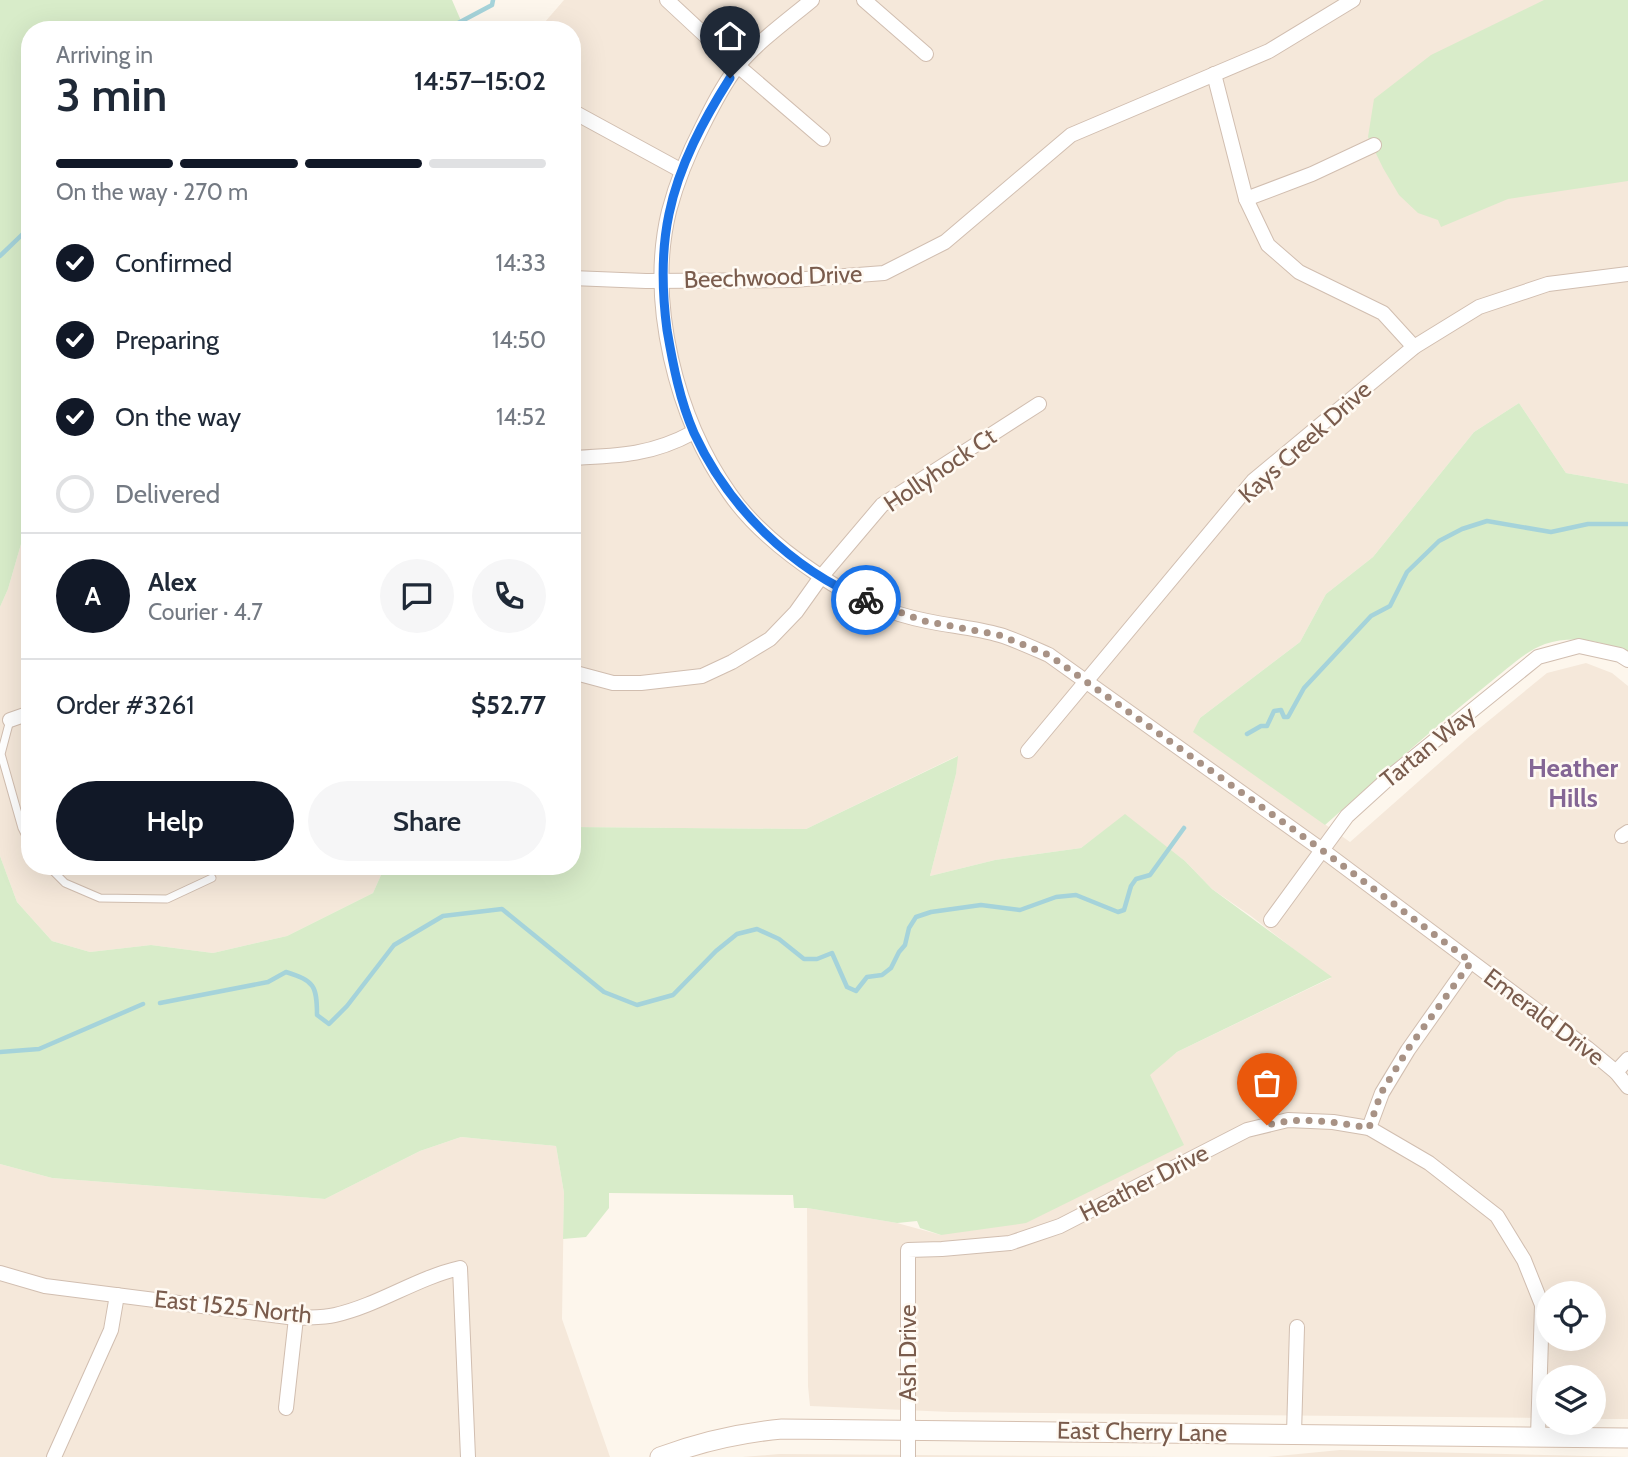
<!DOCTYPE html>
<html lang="en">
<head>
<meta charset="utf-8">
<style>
	body { margin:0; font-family:Cabin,sans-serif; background:#f6f6f7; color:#1f2937; height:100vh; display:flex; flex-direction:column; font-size:26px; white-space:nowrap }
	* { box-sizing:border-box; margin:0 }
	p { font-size:23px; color:#747a83 }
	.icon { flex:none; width:38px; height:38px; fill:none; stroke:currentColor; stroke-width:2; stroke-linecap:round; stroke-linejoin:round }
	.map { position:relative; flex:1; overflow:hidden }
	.panel { position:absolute; left:21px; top:21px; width:560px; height:854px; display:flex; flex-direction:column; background:#fff; border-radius:28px; box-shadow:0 7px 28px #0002 }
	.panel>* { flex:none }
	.buttons { position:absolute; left:1536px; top:1281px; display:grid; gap:14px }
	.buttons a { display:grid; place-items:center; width:70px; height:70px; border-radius:50%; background:#fff; box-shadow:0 7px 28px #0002; font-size:35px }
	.pin { position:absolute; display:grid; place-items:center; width:60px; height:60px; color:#fff; margin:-72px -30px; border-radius:50% 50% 50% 0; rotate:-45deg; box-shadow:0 0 7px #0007 }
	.pin .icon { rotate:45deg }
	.courier { position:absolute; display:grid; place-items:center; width:70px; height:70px; margin:-35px; border:5px solid #1a73e8; border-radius:50%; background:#fff; color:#222; box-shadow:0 2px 9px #0007 }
	.overview em { font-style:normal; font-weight:600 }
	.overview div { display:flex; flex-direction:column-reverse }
	.overview { display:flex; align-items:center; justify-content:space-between; height:119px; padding:0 35px }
	h1 { font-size:46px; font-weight:600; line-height:52px }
	.bar { display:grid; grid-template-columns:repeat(4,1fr); gap:10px 7px; align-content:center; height:84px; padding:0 35px }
	.bar i { height:9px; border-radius:5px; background:#e0e1e3 }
	.bar .current { background:#111827 }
	.bar p { grid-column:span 4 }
	.line { display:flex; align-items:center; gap:18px; padding:0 35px; border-top:2px solid #e0e1e3 }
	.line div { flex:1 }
	.round { display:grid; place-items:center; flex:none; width:74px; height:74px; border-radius:37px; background:#f6f6f7 }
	ol { padding:0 35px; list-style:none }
	li { display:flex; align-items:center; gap:21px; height:77px }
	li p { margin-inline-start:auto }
	li .icon { padding:7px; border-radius:50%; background:#111827; color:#fff; stroke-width:4 }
	li:last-child { color:#747a83 }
	li i { width:38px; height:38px; border:4px solid #e0e1e3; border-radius:50% }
	.primary-button { display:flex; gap:14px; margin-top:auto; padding:14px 35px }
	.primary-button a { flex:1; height:80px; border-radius:42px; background:#111827; color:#fff; font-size:28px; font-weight:600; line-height:80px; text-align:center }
	.primary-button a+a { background:#f6f6f7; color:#1f2937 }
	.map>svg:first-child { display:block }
	.residential { fill:#f5e8da; fill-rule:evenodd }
	.green { fill:#d8ecc9 }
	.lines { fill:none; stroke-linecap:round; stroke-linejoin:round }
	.stream { stroke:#a5d3da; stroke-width:4.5 }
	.lane-casing { stroke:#d1beb0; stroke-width:9 }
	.street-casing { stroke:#d1beb0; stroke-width:16 }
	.secondary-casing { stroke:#d6c0b0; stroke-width:21 }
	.lane { stroke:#fff; stroke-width:7 }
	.street { stroke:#fff; stroke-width:14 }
	.secondary { stroke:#fff; stroke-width:19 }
	.done { stroke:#a89285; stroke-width:7; stroke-dasharray:0 12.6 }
	.route { stroke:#1a73e8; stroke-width:9 }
	.labels { text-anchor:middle; stroke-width:5; stroke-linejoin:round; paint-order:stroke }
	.street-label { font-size:24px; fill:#7a5c4d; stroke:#fffaf3 }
	.neighbourhood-label { font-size:26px; font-weight:bold; fill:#846695; stroke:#fffaf3 }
</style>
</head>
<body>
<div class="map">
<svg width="1628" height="1457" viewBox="0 0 1628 1457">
	<rect width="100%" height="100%" fill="#fdf6ec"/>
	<g class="residential">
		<path d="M564 0H1628V484L1566 473 1519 403 1474 432 1373 557 1326 594 1300 642 1200 718 1194 732 1350 842 1470 736 1547 673 1586 663 1612 673 1628 686V1419H1594V1377H1549V1418L951 1412 810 1406 808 1386 807 1208 897 1223 941 1235 1177 1052 1331 978 1251 916 1212 889 1185 861 1125 815 1081 848 995 860 930 876 956 774 957 756 806 829 572 827V30H538ZM1549 1293H1594V1339H1549Z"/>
		<path d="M30 513V866H385L373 893 287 936 213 953 151 945 90 952 52 941 17 902 0 856V607L8 589Z"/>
		<path d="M461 1137 556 1146 564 1193 562 1319 610 1457H0V1164L52 1178 325 1199 420 1151Z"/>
		<path d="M1340 1450 1628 1457H1267Z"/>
		<path d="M779 1454 1178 1457H742Z"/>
	</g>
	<g class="green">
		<path d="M0 0H452L465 30H30V513L8 589 0 607Z"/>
		<path d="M1544 0H1628V181L1508 199 1441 227 1438 220 1418 213 1399 195 1383 168 1368 137 1374 99 1431 55Z"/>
		<path d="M1519 403 1566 473 1628 484V654C1603 640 1573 635 1545 644 1525 651 1505 671 1488 684 1432 729 1379 777 1325 825L1193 732 1200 718 1300 642 1326 594 1373 557 1474 432Z"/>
		<path d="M958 756 956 774 930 876 995 860 1081 848 1125 814 1185 861 1212 889 1332 977 1177 1052 1150 1075 1184 1145 1026 1223 941 1235 920 1228 917 1221 897 1223 807 1208H794L793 1195 609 1193V1208L586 1237 563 1239 564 1193 556 1146 461 1137 420 1151 325 1199 52 1178 0 1164V856L17 902 52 941 90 952 151 945 213 953 287 936 373 893 385 866H572V827L806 829Z"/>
	</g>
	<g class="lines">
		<g class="stream">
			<path d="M445 30 492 5 493 0"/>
			<path d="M0 256 30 227"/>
			<path d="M1247 734 1261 726H1267L1274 711 1281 710 1284 717H1288L1304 688 1371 616 1390 606 1407 572 1439 541 1462 529 1487 521 1551 532 1588 524H1628"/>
			<path d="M160 1003 268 982 286 972C314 981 317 985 317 1015L329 1024 347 1006 394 945 443 916 502 909 604 992 637 1005 673 995 716 951 737 934 757 929 779 939 804 959H817L832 953 847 987 856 991 867 977 882 975 891 968 899 952 905 945 909 928 916 917 931 912 981 905 1020 910 1056 897 1076 895 1118 912 1124 910 1131 886 1136 879 1150 875 1184 828"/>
			<path d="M0 1052 39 1049 143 1004"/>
		</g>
		<defs>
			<g id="lane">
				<path d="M10 720 1 754 22 828 30 844"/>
				<path d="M48 866 65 883 100 898 167 899 212 878"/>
			</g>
			<g id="street">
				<path d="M667 0 738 66 823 139"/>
				<path d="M812 0C788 20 756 43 737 67 723 85 712 107 702 127 688 154 677 181 669 211 647 302 676 418 730 494 752 526 787 554 820 576 851 597 890 614 927 621 951 626 976 628 1000 635 1016 640 1033 648 1049 655L1322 850 1587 1048 1616 1072 1628 1087"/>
				<path d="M864 0 926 54"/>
				<path d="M1214 74 1246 199 1268 245 1299 272 1383 313 1414 347"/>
				<path d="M572 111 682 171"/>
				<path d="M1246 199 1312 174 1374 145"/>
				<path d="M572 278 646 281 793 280 884 273 945 242 1071 135 1269 51 1353 0"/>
				<path d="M572 458C619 456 652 455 694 432"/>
				<path d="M572 672 613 683H641L702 676 732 662 770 639 796 612 821 577 882 505 1039 404"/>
				<path d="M10 720 30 713"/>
				<path d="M1028 751 1253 481 1414 347 1479 307 1548 284 1628 274"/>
				<path d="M1622 836 1628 832"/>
				<path d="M1271 920 1347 816 1391 776 1538 657 1579 646 1620 655 1628 660"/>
				<path d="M1616 1072 1628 1059"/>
				<path d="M1369 1128 1382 1093 1408 1050 1470 962"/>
				<path d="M0 1273 45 1286 296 1318C309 1317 323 1318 335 1315 379 1305 416 1278 460 1268L468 1457"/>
				<path d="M286 1408 296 1318"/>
				<path d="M1294 1434 1297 1327"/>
				<path d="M54 1457 111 1330 117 1295"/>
				<path d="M908 1457V1250L942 1249 1010 1243 1060 1226 1247 1130 1288 1120 1333 1122 1369 1128 1429 1163 1497 1216 1524 1260 1542 1305 1538 1436"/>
			</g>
			<path id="secondary" d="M660 1457C700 1442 739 1433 782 1429L1628 1438"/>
		</defs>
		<use href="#lane" class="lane-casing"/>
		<use href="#street" class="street-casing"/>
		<use href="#secondary" class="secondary-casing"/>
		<use href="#lane" class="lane"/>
		<use href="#street" class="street"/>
		<use href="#secondary" class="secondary"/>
	</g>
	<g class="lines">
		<path class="done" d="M866 600 924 621 999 635 1049 655 1322 850 1471 962 1408 1049 1381 1093 1369 1128C1335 1122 1301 1116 1267 1125"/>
		<path class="route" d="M730 78C704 119 679 165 669 214 661 252 662 292 667 330 673 365 680 401 694 433 728 507 791 569 866 600"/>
	</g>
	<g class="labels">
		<g class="street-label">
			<text transform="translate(773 277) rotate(-2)" y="8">Beechwood Drive</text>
			<text transform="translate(1305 442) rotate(-42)" y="8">Kays Creek Drive</text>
			<text transform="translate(940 470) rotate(-34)" y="8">Hollyhock Ct</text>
			<text transform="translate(1428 747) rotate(-39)" y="8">Tartan Way</text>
			<text transform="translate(1544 1017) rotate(37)" y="8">Emerald Drive</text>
			<text transform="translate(1144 1183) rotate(-27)" y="8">Heather Drive</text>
			<text transform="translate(233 1307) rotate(6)" y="8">East 1525 North</text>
			<text transform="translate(908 1353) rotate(-90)" y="8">Ash Drive</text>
			<text transform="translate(1142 1432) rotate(1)" y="8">East Cherry Lane</text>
		</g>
		<g class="neighbourhood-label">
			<text x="1573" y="777">Heather<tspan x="1573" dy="30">Hills</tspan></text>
		</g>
	</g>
</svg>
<div class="buttons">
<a><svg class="icon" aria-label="locate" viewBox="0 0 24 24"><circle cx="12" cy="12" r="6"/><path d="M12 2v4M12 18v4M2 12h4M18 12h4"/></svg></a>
<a><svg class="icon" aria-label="layers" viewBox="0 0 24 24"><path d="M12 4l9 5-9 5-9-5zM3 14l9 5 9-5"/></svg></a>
</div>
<div class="pin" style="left:1267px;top:1125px;background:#ea580c"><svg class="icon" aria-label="bag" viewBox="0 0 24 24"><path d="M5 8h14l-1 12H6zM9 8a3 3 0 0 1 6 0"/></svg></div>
<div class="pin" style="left:730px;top:78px;background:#1f2937"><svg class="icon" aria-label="home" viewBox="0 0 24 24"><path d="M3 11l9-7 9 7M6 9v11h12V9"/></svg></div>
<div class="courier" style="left:866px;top:600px"><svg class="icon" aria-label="bike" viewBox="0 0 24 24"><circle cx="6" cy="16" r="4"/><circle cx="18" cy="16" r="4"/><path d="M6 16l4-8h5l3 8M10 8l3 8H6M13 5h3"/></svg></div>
<section class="panel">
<div class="overview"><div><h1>3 min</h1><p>Arriving in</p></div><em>14:57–15:02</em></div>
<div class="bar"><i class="current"></i><i class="current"></i><i class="current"></i><i></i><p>On the way · 270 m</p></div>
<ol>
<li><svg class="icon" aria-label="check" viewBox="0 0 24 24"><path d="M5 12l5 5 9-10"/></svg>Confirmed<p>14:33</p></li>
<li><svg class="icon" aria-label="check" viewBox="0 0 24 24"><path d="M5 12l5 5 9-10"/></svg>Preparing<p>14:50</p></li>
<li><svg class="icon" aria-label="check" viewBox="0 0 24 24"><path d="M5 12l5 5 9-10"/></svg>On the way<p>14:52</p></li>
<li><i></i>Delivered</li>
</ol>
<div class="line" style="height:126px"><b class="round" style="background:#111827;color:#fff">A</b><div><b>Alex</b><p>Courier · 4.7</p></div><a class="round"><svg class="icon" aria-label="chat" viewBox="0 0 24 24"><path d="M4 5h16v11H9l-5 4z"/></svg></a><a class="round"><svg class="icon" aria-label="phone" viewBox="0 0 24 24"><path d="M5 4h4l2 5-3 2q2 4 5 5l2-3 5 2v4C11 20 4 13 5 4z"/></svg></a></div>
<div class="line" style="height:91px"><div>Order #3261</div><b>$52.77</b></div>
<div class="primary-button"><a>Help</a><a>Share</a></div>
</section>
</div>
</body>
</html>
